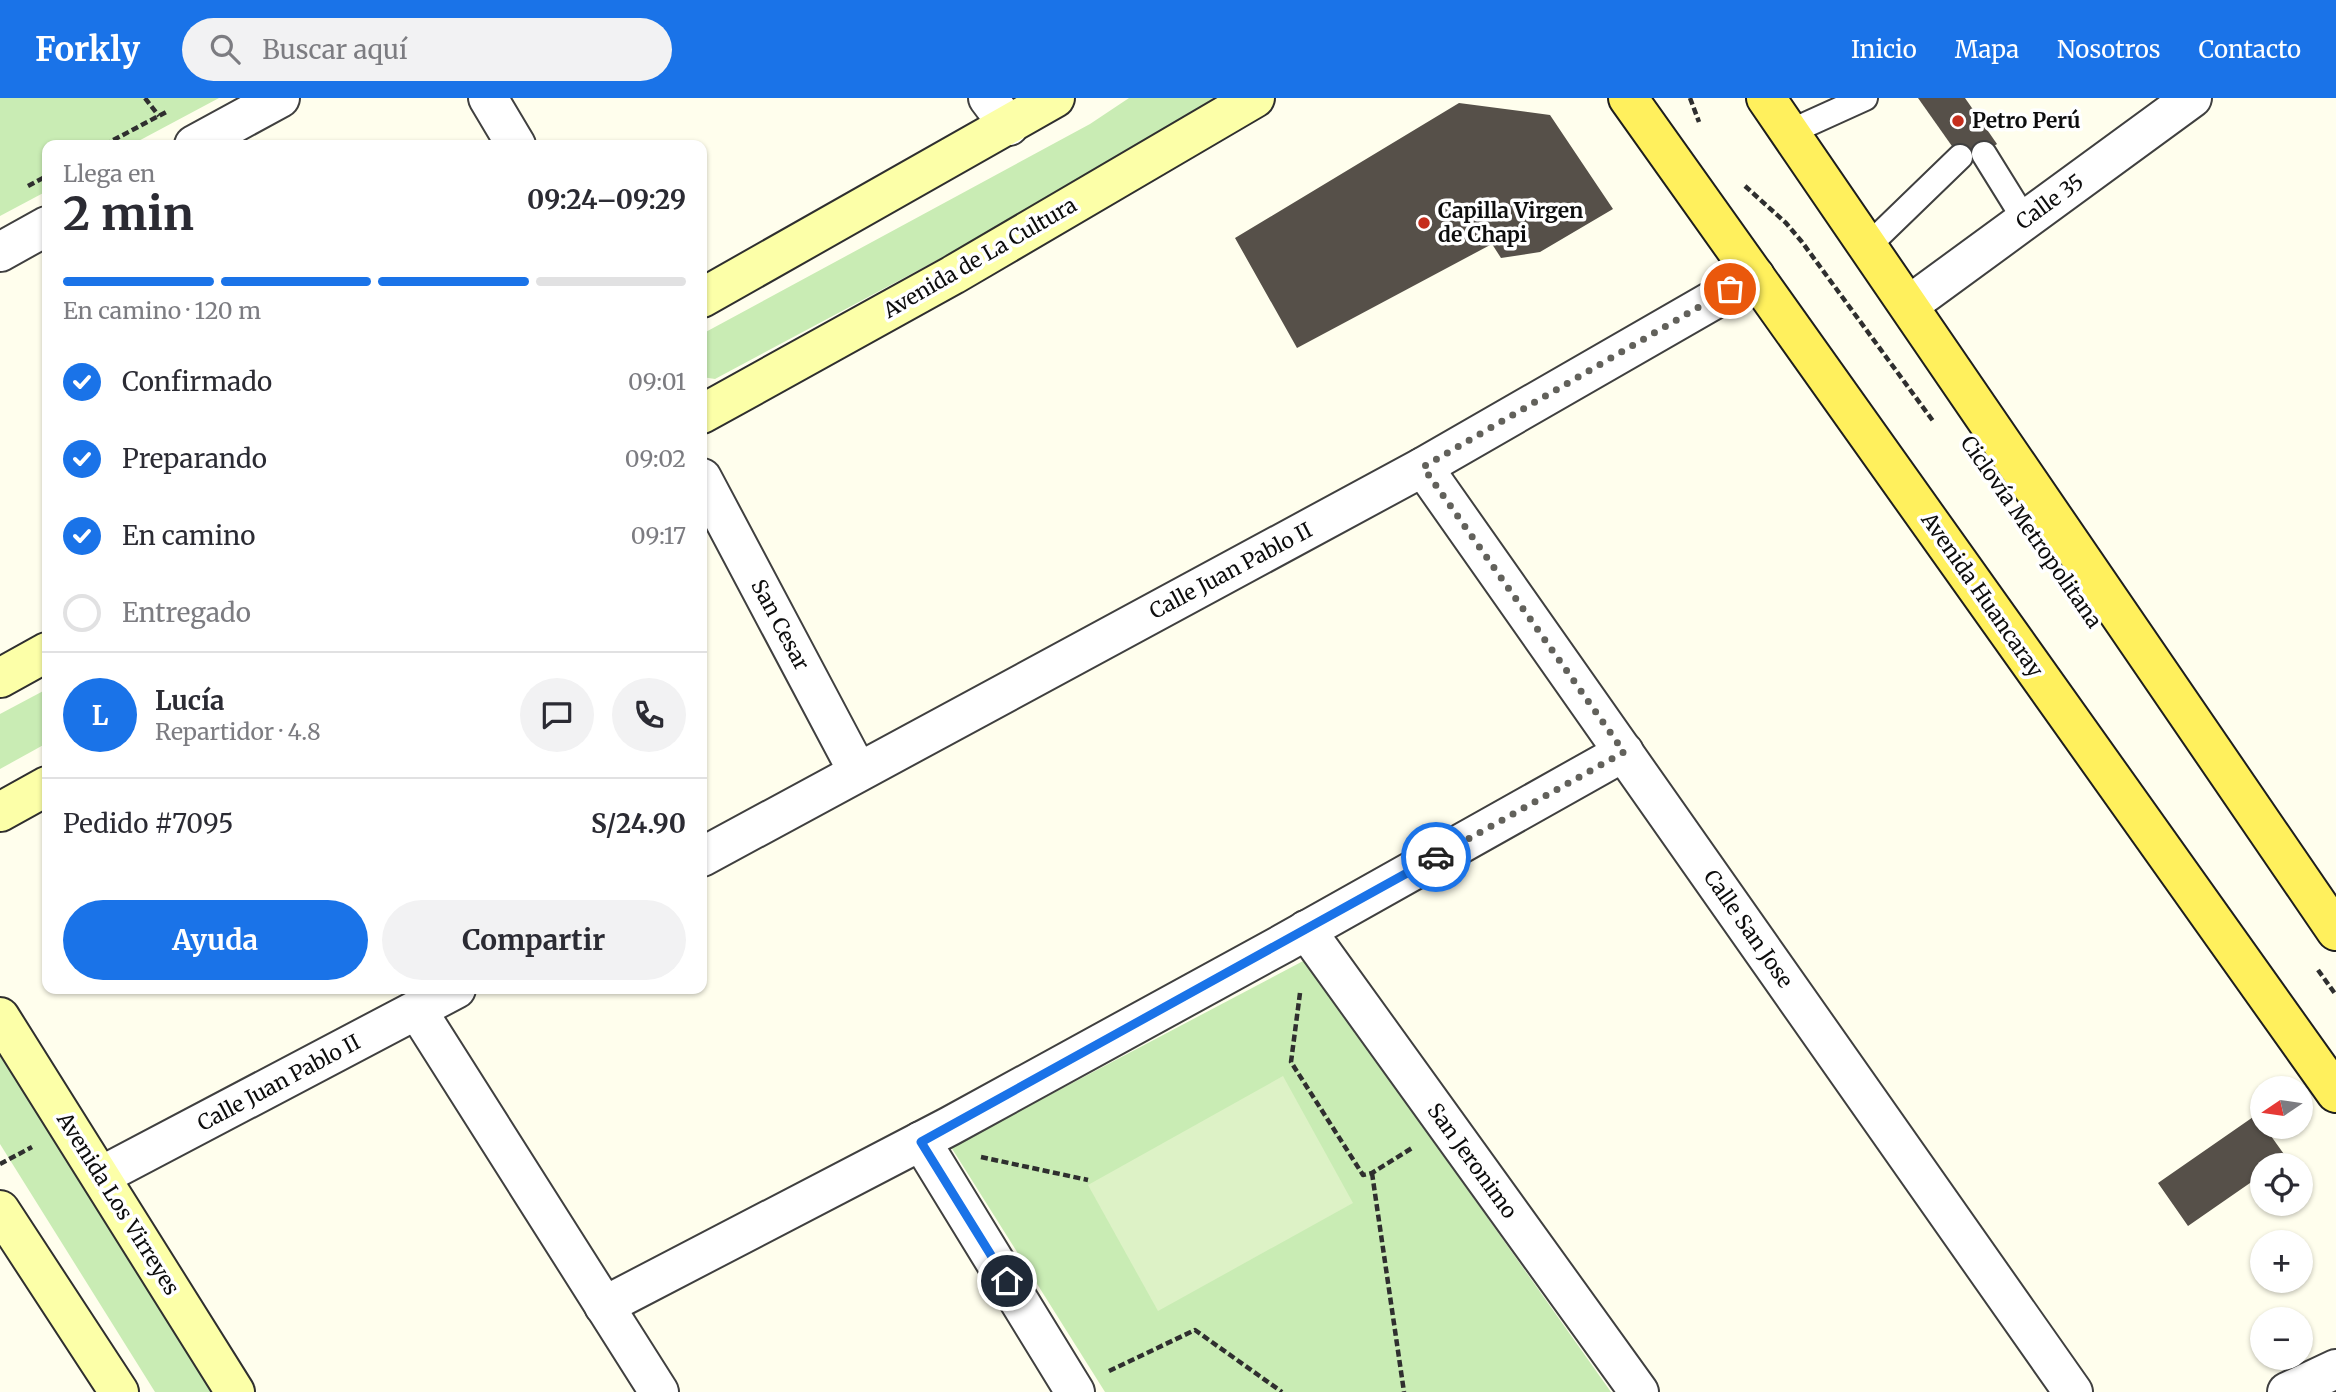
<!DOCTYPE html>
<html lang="es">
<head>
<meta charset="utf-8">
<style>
	body { margin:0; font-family:Merriweather,serif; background:#f2f2f3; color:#2b2b33; height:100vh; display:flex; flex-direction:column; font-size:26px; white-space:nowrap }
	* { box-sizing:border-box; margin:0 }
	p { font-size:23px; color:#7c7c81 }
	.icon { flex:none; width:38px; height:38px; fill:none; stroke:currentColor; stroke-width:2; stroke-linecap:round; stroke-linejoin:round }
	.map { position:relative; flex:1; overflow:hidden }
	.sheet { position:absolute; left:42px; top:42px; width:665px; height:854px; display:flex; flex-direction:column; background:#fff; border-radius:14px; box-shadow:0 2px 5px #0004 }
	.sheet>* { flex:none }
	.needle { width:46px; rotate:257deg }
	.tools { position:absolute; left:2250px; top:978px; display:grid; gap:14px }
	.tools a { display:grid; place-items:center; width:63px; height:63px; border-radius:50%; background:#fff; box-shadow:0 2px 5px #0004; font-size:35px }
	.pin { position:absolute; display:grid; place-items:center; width:60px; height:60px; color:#fff; margin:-30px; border:4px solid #fff; border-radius:50%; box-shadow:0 2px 7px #0007 }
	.courier { position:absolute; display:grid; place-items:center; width:70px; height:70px; margin:-35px; border:5px solid #1a73e8; border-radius:50%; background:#fff; color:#222; box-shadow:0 2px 9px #0007 }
	.head em { font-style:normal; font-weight:700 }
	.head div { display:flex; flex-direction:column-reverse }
	.head { display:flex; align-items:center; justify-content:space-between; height:119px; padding:0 21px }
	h1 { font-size:46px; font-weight:700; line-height:52px }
	.bar { display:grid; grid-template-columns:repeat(4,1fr); gap:10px 7px; align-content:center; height:84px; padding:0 21px }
	.bar i { height:9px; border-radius:5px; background:#e1e1e2 }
	.bar .current { background:#1a73e8 }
	.bar p { grid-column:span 4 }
	.line { display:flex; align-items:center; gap:18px; padding:0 21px; border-top:2px solid #e1e1e2 }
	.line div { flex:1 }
	.round { display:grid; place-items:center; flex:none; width:74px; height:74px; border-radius:37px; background:#f2f2f3 }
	ol { padding:0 21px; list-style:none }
	li { display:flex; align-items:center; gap:21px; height:77px }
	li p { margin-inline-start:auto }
	li .icon { padding:7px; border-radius:50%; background:#1a73e8; color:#fff; stroke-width:4 }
	li:last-child { color:#7c7c81 }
	li i { width:38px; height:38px; border:4px solid #e1e1e2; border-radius:50% }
	.cta { display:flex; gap:14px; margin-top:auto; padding:14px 21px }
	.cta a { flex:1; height:80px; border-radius:42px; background:#1a73e8; color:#fff; font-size:28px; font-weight:700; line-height:80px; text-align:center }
	.cta a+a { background:#f2f2f3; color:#2b2b33 }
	header { display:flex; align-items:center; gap:42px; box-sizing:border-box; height:98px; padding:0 35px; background:#1a73e8; color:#fff }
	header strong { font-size:33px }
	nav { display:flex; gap:38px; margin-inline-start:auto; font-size:24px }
	.search { width:490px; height:63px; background:#f2f2f3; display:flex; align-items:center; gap:18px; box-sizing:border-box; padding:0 24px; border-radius:38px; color:#7c7c81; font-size:26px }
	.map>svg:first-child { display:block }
	.green { fill:#c9ecb4 }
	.pitch { fill:#ddf2c6 }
	.building { fill:#565049 }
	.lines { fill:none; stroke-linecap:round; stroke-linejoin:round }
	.service-casing { stroke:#404040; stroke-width:28 }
	.minor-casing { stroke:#404040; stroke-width:42 }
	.secondary-casing { stroke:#2f2f2f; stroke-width:42 }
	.primary-casing { stroke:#1e1e1e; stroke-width:42 }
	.path { stroke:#2f2f2f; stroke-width:4.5; stroke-dasharray:7 3.5; stroke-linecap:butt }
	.service { stroke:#fff; stroke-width:24 }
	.minor { stroke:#fff; stroke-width:38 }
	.secondary { stroke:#fcffa8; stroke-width:38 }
	.primary { stroke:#fff05d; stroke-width:38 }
	.done { stroke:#62615b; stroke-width:7; stroke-dasharray:0 12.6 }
	.route { stroke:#1a73e8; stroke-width:9 }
	.poi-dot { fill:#c52e1d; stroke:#fff; stroke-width:2.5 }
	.labels { text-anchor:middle; stroke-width:7; stroke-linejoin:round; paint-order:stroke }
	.poi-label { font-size:21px; font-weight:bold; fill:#0d0d0d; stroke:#fff; text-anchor:start }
	.street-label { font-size:21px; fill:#0d0d0d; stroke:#fff }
</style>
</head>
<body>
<header>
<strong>Forkly</strong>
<div class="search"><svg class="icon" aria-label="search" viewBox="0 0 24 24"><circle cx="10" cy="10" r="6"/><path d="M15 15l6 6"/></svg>Buscar aquí</div>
<nav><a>Inicio</a><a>Mapa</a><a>Nosotros</a><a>Contacto</a></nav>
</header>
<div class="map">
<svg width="2336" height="1294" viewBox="0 0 2336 1294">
	<rect width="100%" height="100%" fill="#fffeed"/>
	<g class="green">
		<path d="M0 0H219L131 47H47V93L0 118Z"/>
		<path d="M1129 0H1215L1145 51 715 281 702 279V236L1090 26Z"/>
		<path d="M47 591V645L0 671V616Z"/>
		<path d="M1305 862 1611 1294H1105L951 1049Z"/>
		<path d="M0 953 214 1294H155L0 1046Z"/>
	</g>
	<path class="pitch" d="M1283 978 1353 1105 1158 1213 1088 1087Z"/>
	<g class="building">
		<path d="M1918 0H1965L1997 46 1966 68Z"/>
		<path d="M1459 5 1550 17 1613 111 1540 154 1501 160 1492 146 1297 250 1235 140Z"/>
		<path d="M2256 1017 2286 1059 2274 1068H2263V1076L2188 1128 2158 1085Z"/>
	</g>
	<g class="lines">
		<defs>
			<g id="service">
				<path d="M1790 34 1865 0"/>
				<path d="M1984 56 2025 122"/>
				<path d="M1868 148 1960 59"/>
			</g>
			<g id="minor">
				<path d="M488 0 516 47"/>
				<path d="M988 0 1009 28"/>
				<path d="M194 47 280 0"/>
				<path d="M0 154 47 128"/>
				<path d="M1909 207 2192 0"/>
				<path d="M1423 369 2073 1294"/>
				<path d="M702 380 858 674"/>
				<path d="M702 759 1423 369 1755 178"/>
				<path d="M1306 832 1639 1294"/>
				<path d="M417 912 659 1294"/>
				<path d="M921 1043 1075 1294"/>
				<path d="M101 1078 456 891"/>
				<path d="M604 1208 950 1028 1284 845 1624 654"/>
				<path d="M2287 1294 2336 1271"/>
			</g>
			<g id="secondary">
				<path d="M702 200 1055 0"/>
				<path d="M702 316 953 177 1255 0"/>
				<path d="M0 580 47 554"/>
				<path d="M0 714 47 688"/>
				<path d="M0 919 235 1294"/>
				<path d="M0 1112 119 1294"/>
			</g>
			<g id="primary">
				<path d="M1628 0 2336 995"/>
				<path d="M1766 0 2336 833"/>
			</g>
		</defs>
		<use href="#service" class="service-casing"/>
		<use href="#minor" class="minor-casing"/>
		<use href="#secondary" class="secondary-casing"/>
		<use href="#primary" class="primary-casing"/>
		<g class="path">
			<path d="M145 0 159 18"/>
			<path d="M1690 0 1699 24"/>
			<path d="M104 47 168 13"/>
			<path d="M28 88 47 78"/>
			<path d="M1745 88 1786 125 1802 144 1933 323"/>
			<path d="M2318 872 2336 897"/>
			<path d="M1300 895 1291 964 1363 1077 1372 1075 1412 1050"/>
			<path d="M981 1059 1088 1082"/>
			<path d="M0 1066 32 1049"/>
			<path d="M1372 1075 1404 1294"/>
			<path d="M1109 1273 1195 1232 1282 1294"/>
		</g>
		<use href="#service" class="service"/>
		<use href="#minor" class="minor"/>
		<use href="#secondary" class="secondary"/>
		<use href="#primary" class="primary"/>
	</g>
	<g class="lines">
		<path class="done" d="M1436 759 1624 654 1423 369 1730 191"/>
		<path class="route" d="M1007 1183 921 1044 1436 759"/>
	</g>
	<g class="poi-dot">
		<circle cx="1958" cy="23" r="7"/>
		<circle cx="1424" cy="125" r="7"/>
	</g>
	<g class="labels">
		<g class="poi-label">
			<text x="1972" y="30">Petro Perú</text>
			<text x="1438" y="120">Capilla Virgen<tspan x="1438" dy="24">de Chapi</tspan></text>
		</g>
		<g class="street-label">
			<text transform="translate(2050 104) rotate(-36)" y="7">Calle 35</text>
			<text transform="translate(980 160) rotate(-30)" y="7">Avenida de La Cultura</text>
			<text transform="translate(2031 434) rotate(55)" y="7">Ciclovía Metropolitana</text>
			<text transform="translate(1231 473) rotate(-28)" y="7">Calle Juan Pablo II</text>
			<text transform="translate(1982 497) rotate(55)" y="7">Avenida Huancaray</text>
			<text transform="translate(780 527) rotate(62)" y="7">San Cesar</text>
			<text transform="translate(1748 831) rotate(55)" y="7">Calle San Jose</text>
			<text transform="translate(279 985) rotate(-28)" y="7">Calle Juan Pablo II</text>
			<text transform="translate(1472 1063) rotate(54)" y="7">San Jeronimo</text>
			<text transform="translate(118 1106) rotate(58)" y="7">Avenida Los Virreyes</text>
		</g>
	</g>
</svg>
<div class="tools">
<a><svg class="needle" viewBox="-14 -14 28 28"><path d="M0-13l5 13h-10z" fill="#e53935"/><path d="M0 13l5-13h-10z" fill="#7c7c81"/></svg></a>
<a><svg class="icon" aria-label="locate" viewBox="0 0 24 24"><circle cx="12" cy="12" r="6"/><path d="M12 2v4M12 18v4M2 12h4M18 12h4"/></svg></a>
<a>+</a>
<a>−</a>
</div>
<div class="pin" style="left:1730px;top:191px;background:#ea580c"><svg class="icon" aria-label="bag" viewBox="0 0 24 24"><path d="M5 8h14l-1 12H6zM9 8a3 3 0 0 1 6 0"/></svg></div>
<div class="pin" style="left:1007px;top:1183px;background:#1f2937"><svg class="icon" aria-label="home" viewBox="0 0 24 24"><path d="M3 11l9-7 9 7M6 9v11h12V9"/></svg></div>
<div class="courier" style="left:1436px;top:759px"><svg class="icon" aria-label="car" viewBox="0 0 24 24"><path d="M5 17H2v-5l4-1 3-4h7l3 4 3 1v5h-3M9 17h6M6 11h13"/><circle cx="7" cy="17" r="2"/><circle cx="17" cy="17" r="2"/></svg></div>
<section class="sheet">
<div class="head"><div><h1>2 min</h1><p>Llega en</p></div><em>09:24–09:29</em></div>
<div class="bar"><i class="current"></i><i class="current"></i><i class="current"></i><i></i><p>En camino · 120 m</p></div>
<ol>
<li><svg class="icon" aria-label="check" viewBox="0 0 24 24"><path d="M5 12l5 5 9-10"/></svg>Confirmado<p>09:01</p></li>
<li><svg class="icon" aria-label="check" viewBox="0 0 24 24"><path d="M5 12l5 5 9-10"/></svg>Preparando<p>09:02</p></li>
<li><svg class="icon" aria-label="check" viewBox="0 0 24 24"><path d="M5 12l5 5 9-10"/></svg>En camino<p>09:17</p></li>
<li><i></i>Entregado</li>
</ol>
<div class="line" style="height:126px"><b class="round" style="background:#1a73e8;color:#fff">L</b><div><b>Lucía</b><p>Repartidor · 4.8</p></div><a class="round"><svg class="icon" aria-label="chat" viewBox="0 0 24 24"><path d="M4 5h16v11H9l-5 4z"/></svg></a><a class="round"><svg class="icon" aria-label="phone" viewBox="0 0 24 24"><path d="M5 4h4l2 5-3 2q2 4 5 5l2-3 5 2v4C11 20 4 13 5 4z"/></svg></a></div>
<div class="line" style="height:91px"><div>Pedido #7095</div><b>S/24.90</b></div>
<div class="cta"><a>Ayuda</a><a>Compartir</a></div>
</section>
</div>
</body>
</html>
